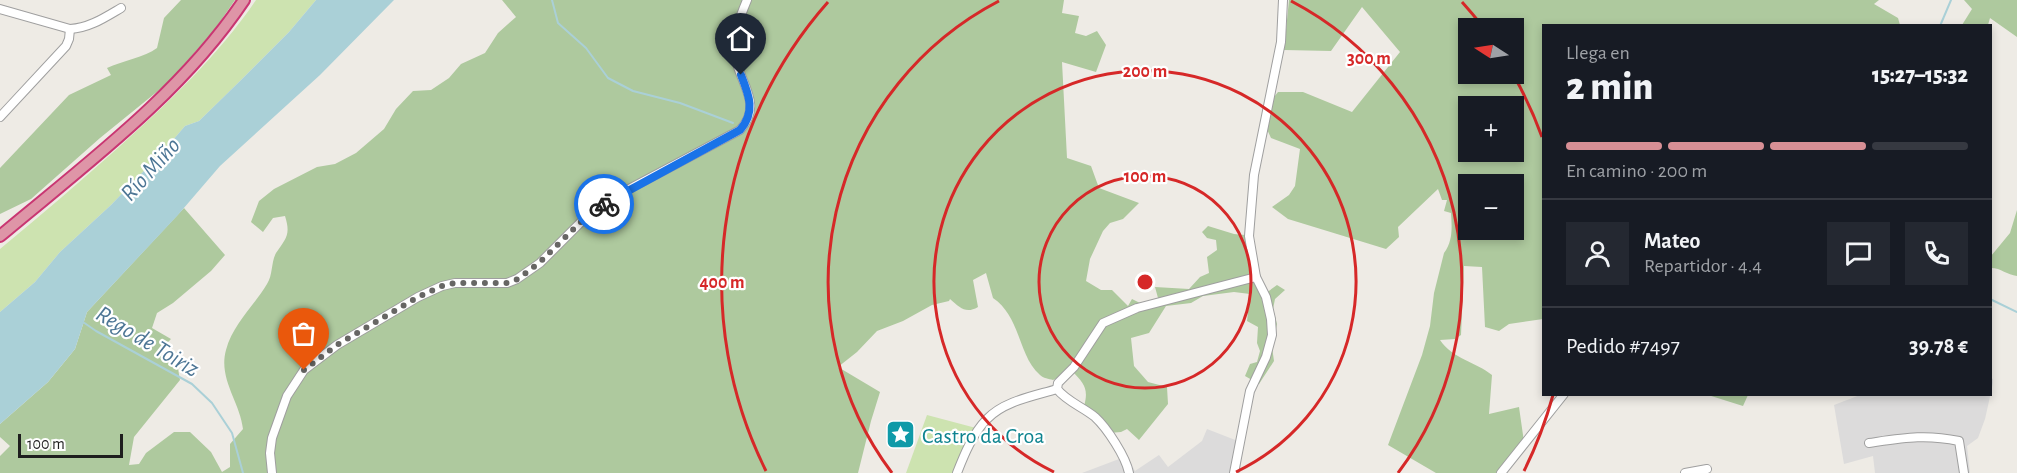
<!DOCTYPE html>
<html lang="es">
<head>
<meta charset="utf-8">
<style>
	body { margin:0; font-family:"Alegreya Sans",sans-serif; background:#242831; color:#f1f3f6; height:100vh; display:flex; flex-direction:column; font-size:22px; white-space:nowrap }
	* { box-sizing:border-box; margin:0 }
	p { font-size:20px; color:#9ea1a6 }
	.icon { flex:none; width:33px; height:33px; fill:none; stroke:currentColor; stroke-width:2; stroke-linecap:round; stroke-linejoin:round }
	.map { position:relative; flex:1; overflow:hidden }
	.panel { position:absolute; left:1542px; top:24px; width:450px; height:372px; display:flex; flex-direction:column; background:#171b24; border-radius:0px; box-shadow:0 3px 9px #0003 }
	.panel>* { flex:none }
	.needle { width:39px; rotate:282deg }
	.tools { position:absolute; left:1458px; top:18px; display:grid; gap:12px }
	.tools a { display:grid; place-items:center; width:66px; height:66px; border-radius:0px; background:#171b24; box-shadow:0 3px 9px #0003; font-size:30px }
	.scale { position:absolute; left:18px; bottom:15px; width:105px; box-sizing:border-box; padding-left:6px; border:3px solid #1e1e1e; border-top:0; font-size:16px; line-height:21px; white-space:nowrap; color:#1e1e1e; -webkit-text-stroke:4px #fff; paint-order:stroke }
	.pin { position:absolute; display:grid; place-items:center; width:51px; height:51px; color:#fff; margin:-62px -26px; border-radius:50% 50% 50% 0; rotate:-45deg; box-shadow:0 0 6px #0007 }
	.pin .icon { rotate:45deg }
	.courier { position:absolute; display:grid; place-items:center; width:60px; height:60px; margin:-30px; border:4px solid #1a73e8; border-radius:50%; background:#fff; color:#222; box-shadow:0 2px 8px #0007 }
	.summary em { font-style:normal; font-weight:800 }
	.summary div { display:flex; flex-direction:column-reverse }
	.summary { display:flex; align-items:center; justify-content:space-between; height:102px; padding:0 24px }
	h1 { font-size:39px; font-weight:800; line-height:45px }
	.bar { display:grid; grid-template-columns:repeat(4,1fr); gap:9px 6px; align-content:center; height:72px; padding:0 24px }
	.bar i { height:8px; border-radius:4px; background:#363941 }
	.bar .on { background:#d78f95 }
	.bar p { grid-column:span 4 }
	.line { display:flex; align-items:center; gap:15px; padding:0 24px; border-top:2px solid #363941 }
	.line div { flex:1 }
	.round { display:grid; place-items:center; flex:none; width:63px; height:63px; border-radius:0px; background:#242831 }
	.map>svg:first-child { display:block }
	.residential { fill:#dcdbdb }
	.grass { fill:#cde3b0 }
	.forest { fill:#aec99e; fill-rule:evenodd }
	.water { fill:#aad0d7 }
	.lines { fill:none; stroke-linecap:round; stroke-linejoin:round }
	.stream { stroke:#aad0d7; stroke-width:2 }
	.minor-casing { stroke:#9f9f9f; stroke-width:10 }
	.highway-casing { stroke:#c93672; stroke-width:14 }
	.minor { stroke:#fff; stroke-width:8 }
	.highway { stroke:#de95a7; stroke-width:10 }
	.done { stroke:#676664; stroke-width:6; stroke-dasharray:0 10.8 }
	.route { stroke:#1a73e8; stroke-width:8 }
	.ring { fill:none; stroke:#d62828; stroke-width:3 }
	.labels { text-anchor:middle; stroke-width:4.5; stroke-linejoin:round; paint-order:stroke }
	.culture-label { font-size:22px; fill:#0d838f; stroke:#fff; text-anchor:start }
	.water-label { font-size:24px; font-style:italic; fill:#4d7695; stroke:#fff }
	.centre { fill:#d62828; stroke:#fff; stroke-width:3 }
	.ring-label { font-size:18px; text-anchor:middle; font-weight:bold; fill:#d62828; stroke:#fff; stroke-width:4.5; stroke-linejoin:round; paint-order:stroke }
</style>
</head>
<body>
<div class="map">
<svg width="2017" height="473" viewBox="0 0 2017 473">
	<rect width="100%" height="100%" fill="#eeebe5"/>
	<g class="residential">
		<path d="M1991 378 1993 379V383L1985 419 1978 438 1967 446 1970 473H1875L1873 456 1844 464 1834 405 1860 395 1990 394Z"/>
		<path d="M1207 429 1243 443 1240 473H1082L1127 456 1135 471 1159 455 1168 467 1202 441Z"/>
	</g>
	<g class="grass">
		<path d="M256 0H316L289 32 240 81 199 121 185 126 167 147 111 205 60 252 35 282 0 312V249C40 216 80 182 119 147 169 102 218 56 256 0Z"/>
		<path d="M927 415 976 428 955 473H906Z"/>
	</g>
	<g class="forest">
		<path d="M181 0H235L215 29 169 82 100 138 31 199 0 214V168L69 95 111 75 107 68C122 61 145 57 157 48L164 18Z"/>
		<path d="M502 0H1064L1062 13 1079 16 1075 33 1086 36 1097 31 1106 45 1096 72 1062 62 1067 158 1091 166 1099 188 1139 203 1123 219 1110 223 1103 231 1090 259 1086 281 1101 290H1112L1128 306 1132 299 1142 304 1158 298 1155 287 1189 289 1200 277 1209 273 1207 257 1217 250 1216 240 1207 238 1202 232 1208 226 1234 234 1245 235 1259 284 1266 293 1277 285 1285 290 1275 299 1273 309 1277 324 1272 347 1274 361 1259 384 1245 376 1250 364 1257 362 1260 351 1257 343 1258 327 1247 321 1250 294 1234 292 1203 296 1191 303 1166 306 1149 333 1131 338 1134 366 1148 382 1167 387 1168 404 1139 440 1127 429 1121 432 1109 433 1084 406C1089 389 1084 383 1072 371L1053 380C1049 379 1043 378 1040 375 1018 356 1021 317 993 298L986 273 973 280 978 307C966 314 960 308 950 299L949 301 932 305 903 321 877 331 857 352 838 367 880 392 871 421 858 473H0V456L10 446 0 437V424L48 382 75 349 87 312 184 208 225 255 211 271 173 303 157 313 152 328 171 339 159 351 177 363 180 380 134 437 129 465 139 464 146 453 174 432H190L211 452 222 472 230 467V444L243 429C240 402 218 379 226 350 233 324 254 306 267 284 273 275 271 262 276 253 286 238 291 235 285 216L273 218 263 232 251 222 259 201 274 189 317 167 335 164 356 153 384 129 396 109 413 91 431 90 449 78 461 64 485 53 498 33 516 17Z"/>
		<path d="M1289 0H1879L1874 4 1898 18 1900 25 1544 26 1543 319 1509 324 1499 331 1485 327 1482 267 1464 266 1461 335 1455 339 1440 340C1453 359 1476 362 1492 375L1489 414 1519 407 1524 442 1502 473H1436L1388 445 1422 355 1430 326 1434 293 1444 253C1453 241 1452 227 1451 213L1444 211 1447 200H1442L1438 189 1398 227 1399 237 1386 249 1288 219 1272 207 1289 195 1295 186 1300 149 1271 138 1265 125 1274 97 1278 92H1303L1352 112 1400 52 1362 7 1331 51 1284 50ZM1468 28H1514V74H1468ZM1468 106H1514V152H1468ZM1468 184H1514V230H1468Z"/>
		<path d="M1964 0H2017V37L1990 18 1988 25H1962L1972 9Z"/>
		<path d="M2017 210V276C2007 275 2001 268 1991 268V256L2010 233Z"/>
		<path d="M1708 395H1748L1743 406Z"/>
	</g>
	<path class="water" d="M316 0H394L320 75 220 166 177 216 87 312 75 349 48 382 0 424V312L35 282 60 252 111 205 167 147 185 126 199 121 240 81 289 32Z"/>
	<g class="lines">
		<g class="stream">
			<path d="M552 0 558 23 586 48 608 78 633 91 680 103 733 123"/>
			<path d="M1940 26 1951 0"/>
			<path d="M1990 299 2017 312"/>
			<path d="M83 322 96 331 192 384 212 403 232 433 243 473"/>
		</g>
		<defs>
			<g id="minor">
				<path d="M0 9 70 29C89 28 104 18 121 8"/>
				<path d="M0 117 66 46 69 39 70 29"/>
				<path d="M1869 443C1904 438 1925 434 1959 441L1964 473"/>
				<path d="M272 473 270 453 272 438 287 396 304 370 337 345 418 297 442 286 455 283H507L517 279 540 263 591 212 614 197 740 130C764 104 739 83 735 55 732 36 740 17 747 0"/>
				<path d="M957 473C964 455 973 433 987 419 1004 401 1034 396 1057 389"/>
				<path d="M1129 473C1126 457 1107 428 1095 417 1083 407 1066 401 1057 389L1058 383 1074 367 1103 323 1137 308 1256 277"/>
				<path d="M1234 473 1250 391 1266 357 1272 335 1271 319 1266 297 1256 277 1249 236 1254 175 1281 42 1283 0"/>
				<path d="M1501 473 1564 394"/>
				<path d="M1685 473 1707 469"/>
			</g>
			<path id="highway" d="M0 236C86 164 181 94 244 0"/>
		</defs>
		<use href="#minor" class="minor-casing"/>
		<use href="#highway" class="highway-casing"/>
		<use href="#minor" class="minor"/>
		<use href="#highway" class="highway"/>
	</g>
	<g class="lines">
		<path class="done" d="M304 370 337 345 418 297 442 286 455 283H507L518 279 540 262 591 212 604 204"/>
		<path class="route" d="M604 204 740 130C756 112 749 95 741 75"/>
	</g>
	<g class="ring">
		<circle cx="1145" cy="282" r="106"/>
		<path d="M1054 472A211 211 0 1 1 1236 472"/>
		<path d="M892 473A317 317 0 0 1 999 1M1291 1A317 317 0 0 1 1398 473"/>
		<path d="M1553 395A423 423 0 0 1 1524 471M766 471A423 423 0 0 1 828 2M1462 2A423 423 0 0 1 1483 27M1513 74A423 423 0 0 1 1542 137"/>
	</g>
	<defs>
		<symbol id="sight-square" viewBox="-11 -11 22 22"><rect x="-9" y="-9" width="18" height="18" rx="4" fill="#0f9aa8" stroke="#fff"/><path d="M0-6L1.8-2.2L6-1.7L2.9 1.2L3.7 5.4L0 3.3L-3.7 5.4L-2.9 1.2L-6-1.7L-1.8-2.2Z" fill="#fff"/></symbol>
	</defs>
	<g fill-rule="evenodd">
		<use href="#sight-square" x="884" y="418" width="33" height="33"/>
	</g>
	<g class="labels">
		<g class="culture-label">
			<text x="922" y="443">Castro da Croa</text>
		</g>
		<g class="water-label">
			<text transform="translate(150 169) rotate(-48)" y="8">Río Miño</text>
			<text transform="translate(148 341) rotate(31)" y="8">Rego de Toiriz</text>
		</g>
	</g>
	<circle cx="1145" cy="282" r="9" class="centre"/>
	<g class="ring-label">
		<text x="1369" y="64">300 m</text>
		<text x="1145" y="77">200 m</text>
		<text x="1145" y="182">100 m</text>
		<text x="722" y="288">400 m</text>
	</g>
</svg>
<div class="tools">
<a><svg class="needle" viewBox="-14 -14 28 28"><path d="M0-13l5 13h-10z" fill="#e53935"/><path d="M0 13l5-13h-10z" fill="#9ea1a6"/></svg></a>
<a>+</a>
<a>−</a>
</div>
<div class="scale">100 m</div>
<div class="pin" style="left:304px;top:370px;background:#ea580c"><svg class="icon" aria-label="bag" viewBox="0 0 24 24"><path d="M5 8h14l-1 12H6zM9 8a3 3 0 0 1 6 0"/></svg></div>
<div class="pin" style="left:741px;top:75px;background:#1f2937"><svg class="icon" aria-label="home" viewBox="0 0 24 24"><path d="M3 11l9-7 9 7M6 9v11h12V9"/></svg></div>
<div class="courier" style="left:604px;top:204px"><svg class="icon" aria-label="bike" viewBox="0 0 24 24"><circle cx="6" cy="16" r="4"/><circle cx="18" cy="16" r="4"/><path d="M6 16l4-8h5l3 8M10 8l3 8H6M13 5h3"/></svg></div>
<section class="panel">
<div class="summary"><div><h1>2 min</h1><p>Llega en</p></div><em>15:27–15:32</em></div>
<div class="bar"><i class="on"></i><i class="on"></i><i class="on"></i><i></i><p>En camino · 200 m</p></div>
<div class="line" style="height:108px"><a class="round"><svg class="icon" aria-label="person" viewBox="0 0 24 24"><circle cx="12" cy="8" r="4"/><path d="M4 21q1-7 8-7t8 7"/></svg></a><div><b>Mateo</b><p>Repartidor · 4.4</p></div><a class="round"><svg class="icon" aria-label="chat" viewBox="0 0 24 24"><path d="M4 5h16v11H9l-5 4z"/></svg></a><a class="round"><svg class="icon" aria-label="phone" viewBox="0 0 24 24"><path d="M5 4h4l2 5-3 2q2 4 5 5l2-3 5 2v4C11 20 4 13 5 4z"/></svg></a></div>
<div class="line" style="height:78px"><div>Pedido #7497</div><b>39.78 €</b></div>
</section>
</div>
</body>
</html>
